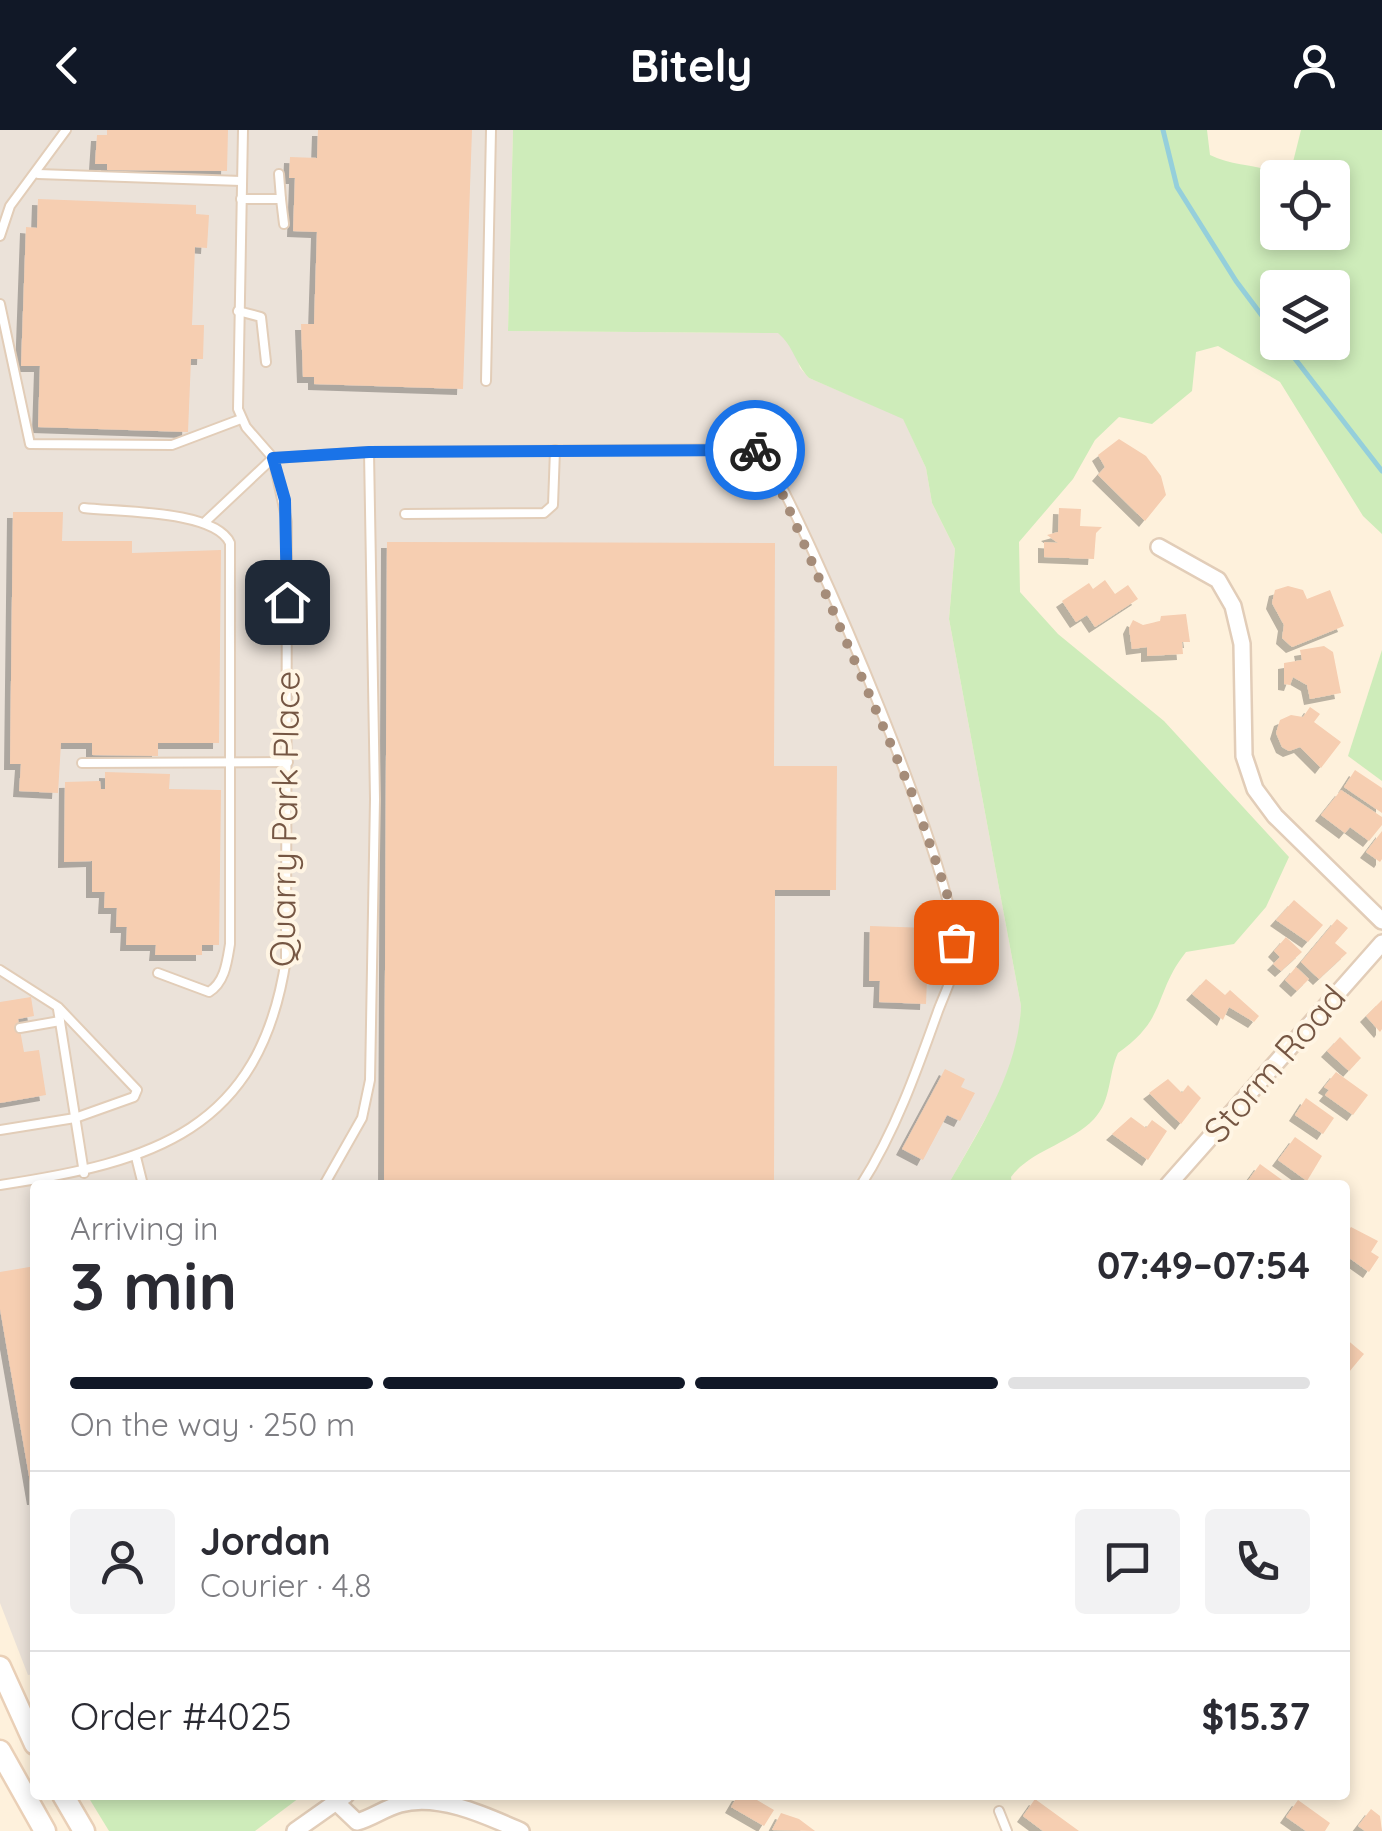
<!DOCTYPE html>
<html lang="en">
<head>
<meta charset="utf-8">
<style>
	body { margin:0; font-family:Quicksand,sans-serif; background:#f2f2f3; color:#2b2b33; height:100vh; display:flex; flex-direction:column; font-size:38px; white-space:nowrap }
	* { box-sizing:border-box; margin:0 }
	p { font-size:32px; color:#7c7c81 }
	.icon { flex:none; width:55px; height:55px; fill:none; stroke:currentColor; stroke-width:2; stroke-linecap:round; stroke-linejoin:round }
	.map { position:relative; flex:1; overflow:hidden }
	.side { position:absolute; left:30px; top:1050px; width:1320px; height:620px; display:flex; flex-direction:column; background:#fff; border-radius:10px; box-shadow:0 5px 15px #0003 }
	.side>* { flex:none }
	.controls { position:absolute; left:1260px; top:30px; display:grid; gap:20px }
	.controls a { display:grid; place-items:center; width:90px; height:90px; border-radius:10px; background:#fff; box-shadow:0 5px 15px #0003; font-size:50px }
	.pin { position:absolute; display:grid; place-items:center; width:85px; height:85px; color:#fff; margin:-42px; border-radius:20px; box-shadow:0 5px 15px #0006 }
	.courier { position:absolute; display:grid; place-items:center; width:100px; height:100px; margin:-50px; border:8px solid #1a73e8; border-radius:50%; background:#fff; color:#222; box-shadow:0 2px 12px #0007 }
	.headline em { font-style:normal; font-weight:800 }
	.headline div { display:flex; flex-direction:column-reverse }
	.headline { display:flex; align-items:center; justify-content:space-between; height:170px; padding:0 40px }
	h1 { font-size:65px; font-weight:800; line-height:75px }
	.bar { display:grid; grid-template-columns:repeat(4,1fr); gap:15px 10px; align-content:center; height:120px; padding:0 40px }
	.bar i { height:12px; border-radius:8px; background:#e1e1e2 }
	.bar .current { background:#111827 }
	.bar p { grid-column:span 4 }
	.line { display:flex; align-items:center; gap:25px; padding:0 40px; border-top:2px solid #e1e1e2 }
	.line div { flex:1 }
	.round { display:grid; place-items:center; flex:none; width:105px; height:105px; border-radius:10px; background:#f2f2f3 }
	header { display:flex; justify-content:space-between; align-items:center; height:130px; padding:0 40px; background:#111827; color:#fff; font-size:45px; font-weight:800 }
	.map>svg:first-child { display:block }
	.industrial { fill:#ebe2d9 }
	.green { fill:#ceecba; fill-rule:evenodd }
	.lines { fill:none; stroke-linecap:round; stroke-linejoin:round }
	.stream { stroke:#95cfdb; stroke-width:5 }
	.building { fill:#f6ceb1; filter:url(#shadow) }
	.service-casing { stroke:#e2cdb8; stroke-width:12 }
	.minor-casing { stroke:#e2cdb8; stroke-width:20 }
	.secondary-casing { stroke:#ead0b7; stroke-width:25 }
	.service { stroke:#fff; stroke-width:8 }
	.minor { stroke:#fff; stroke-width:15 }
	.secondary { stroke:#fff; stroke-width:20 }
	.done { stroke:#a58c79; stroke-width:10; stroke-dasharray:0 18 }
	.route { stroke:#1a73e8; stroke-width:12 }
	.labels { text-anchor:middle; stroke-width:8; stroke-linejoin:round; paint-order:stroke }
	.street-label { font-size:35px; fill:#755643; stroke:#fff5e4 }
</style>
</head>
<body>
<header><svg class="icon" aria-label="back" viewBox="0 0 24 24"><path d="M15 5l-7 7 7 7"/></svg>Bitely<svg class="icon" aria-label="person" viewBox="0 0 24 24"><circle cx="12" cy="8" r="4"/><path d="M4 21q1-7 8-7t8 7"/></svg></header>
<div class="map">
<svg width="1382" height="1701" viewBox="0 0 1382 1701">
	<defs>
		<filter id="shadow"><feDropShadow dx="-6" dy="6" stdDeviation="0" flood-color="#0004"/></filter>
	</defs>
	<rect width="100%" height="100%" fill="#fef1dc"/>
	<path class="industrial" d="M0 0H513L508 201 779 203 794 218 800 238 809 248 903 288 926 338 932 373 955 419 949 489 1021 876 1019 914 997 968 948 1055H35V1544L28 1545 0 1473Z"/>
	<g class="green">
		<path d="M513 0H1207L1210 25C1232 36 1254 34 1278 43L1292 36 1301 0H1382V404L1363 386 1280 252 1218 216 1196 222 1192 261 1152 294 1119 287 1095 310 1073 349 1019 412 1020 462 1058 504 1164 591 1289 727 1266 777 1234 814 1186 822C1153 864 1168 888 1118 923 1108 944 1112 970 1094 989 1070 1014 1031 1020 1011 1047L1012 1055H948C980 998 1018 943 1021 876L949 489 955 419 932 373 926 338 903 289 809 248C795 233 794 217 778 203L508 201ZM1278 48H1332V102H1278ZM1278 158H1332V212H1278Z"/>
		<path d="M1382 520V651L1348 626Z"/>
		<path d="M87 1665H303L255 1701H109Z"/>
	</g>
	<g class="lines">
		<g class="stream">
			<path d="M1163 0 1177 57 1236 151 1278 207"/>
			<path d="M1282 212 1382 341"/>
		</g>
	</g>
	<g class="building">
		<path d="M107 0H228L227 41 107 40V34H95L97 5H107Z"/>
		<path d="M318 0H472L463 259 314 254V247H303L301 194H314L317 102 293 101 295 48H289L290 27 317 28Z"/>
		<path d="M38 69 196 75V84L209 85 207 118 195 117 192 195H204L203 229H191L188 302 38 297 40 236H21L26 97 37 98Z"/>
		<path d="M1119 309 1146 326 1161 346 1166 365 1145 391 1098 345 1105 337 1098 325Z"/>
		<path d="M1059 378 1081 379 1080 396 1102 397 1096 403 1094 429 1044 427V412L1058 413 1047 405 1058 402Z"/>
		<path d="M13 382H63L62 411H132V423L221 420 219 613H158V626L92 625V613H61L58 663 19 661 21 634H10Z"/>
		<path d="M387 412 775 413 774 636H837L836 760H775L774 1055H384Z"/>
		<path d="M1105 450 1115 464 1128 455 1138 469 1095 497 1087 485 1076 492 1062 471 1089 453 1093 459Z"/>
		<path d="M1288 456 1303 460 1307 469 1330 460 1344 496 1292 517 1282 508 1284 495 1272 473 1275 460Z"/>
		<path d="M1186 484 1190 512H1182L1183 524 1147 526V517L1132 519 1129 498 1133 490 1143 495 1160 491 1161 486Z"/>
		<path d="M1324 516 1333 522 1341 563 1310 569 1307 555 1293 547 1290 555 1284 554V533L1302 530 1300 520Z"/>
		<path d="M1310 577 1320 584 1314 592 1341 612 1321 638 1300 617 1289 621 1282 617 1276 603 1280 590 1291 585 1303 587Z"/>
		<path d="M1355 640 1382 658V683L1344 657Z"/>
		<path d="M105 642 170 644 169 659 221 660 219 815H202V825H155L156 815H126L127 797H116L117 778H104L105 762H92V731L64 732 65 652 100 651 101 659H105Z"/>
		<path d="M1341 660 1382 687V695L1369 711 1350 697 1345 703 1321 685Z"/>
		<path d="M1382 701V729L1380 732 1366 722Z"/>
		<path d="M1294 770 1323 795 1308 812 1276 790Z"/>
		<path d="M1337 789 1348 798 1335 813 1347 823 1319 849 1301 832Z"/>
		<path d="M870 796 929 798 926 874 879 872 880 851H869Z"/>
		<path d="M1286 807 1302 822 1281 841 1273 834 1280 827 1274 821Z"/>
		<path d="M1296 837 1309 849 1297 861 1285 850Z"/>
		<path d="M1206 849 1225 865 1230 860 1259 886 1254 892 1229 877 1223 890 1192 864Z"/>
		<path d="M31 867 34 886 18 889 24 922 39 920 46 965 0 973V872Z"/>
		<path d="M1382 870V899L1380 902 1366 886Z"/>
		<path d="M1340 907 1361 928 1349 941 1327 921Z"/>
		<path d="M945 939 965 949 961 957 975 963 960 991 947 985 923 1030 902 1019Z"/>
		<path d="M1336 942 1368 965 1353 985 1325 965 1329 960 1324 957Z"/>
		<path d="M1168 949 1182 963 1188 955 1201 968 1181 994 1149 963Z"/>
		<path d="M1306 968 1334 988 1323 1004 1295 985Z"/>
		<path d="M1131 987 1146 998 1152 990 1167 1001 1148 1030 1112 1004Z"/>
		<path d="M1295 1007 1322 1026 1307 1051 1278 1030Z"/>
		<path d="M1260 1034 1289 1055 1247 1052Z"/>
		<path d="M1351 1097 1378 1111 1371 1122 1379 1127 1369 1142 1345 1125V1105Z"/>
		<path d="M35 1136V1369H33L0 1179V1142Z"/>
		<path d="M1345 1208 1364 1224 1349 1242 1345 1239Z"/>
		<path d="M738 1665H760L757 1670 774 1680 764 1696 731 1677Z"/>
		<path d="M1035 1669 1079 1701H1043L1023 1686Z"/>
		<path d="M1298 1670 1330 1693 1325 1701H1306L1286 1687Z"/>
		<path d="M1371 1679 1380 1686 1382 1701H1365L1358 1696Z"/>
		<path d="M781 1683 799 1689 815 1701 772 1700Z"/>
	</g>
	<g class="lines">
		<defs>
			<g id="service">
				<path d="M38 44 241 51"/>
				<path d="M241 69H281L279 44"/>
				<path d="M281 69 284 94"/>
				<path d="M0 106 10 76 66 0"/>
				<path d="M0 174 30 314 172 315 241 289"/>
				<path d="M238 181 261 187 266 232"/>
				<path d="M486 251 491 0"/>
				<path d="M84 378C119 382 215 380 230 413V814C227 832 225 852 209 862L158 843"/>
				<path d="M405 384 544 383 553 375 555 320"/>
				<path d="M206 391 273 328 369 322 751 319 765 327C807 393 968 767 956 831 953 847 944 865 938 881 917 940 895 1002 861 1055"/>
				<path d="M82 633 288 632"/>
				<path d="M0 840 58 877 137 960 134 967 75 988 0 1000"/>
				<path d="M58 879 84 1043"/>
				<path d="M20 898 60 891"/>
				<path d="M136 1027 143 1055"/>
				<path d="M0 1055C153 1032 260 1001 286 829L287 392 273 328 246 297 238 279 243 0"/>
				<path d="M324 1055 362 988 370 950 375 669 369 322"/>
				<path d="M999 1681 1007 1701"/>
			</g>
			<g id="minor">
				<path d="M1159 417 1218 450 1233 476 1242 514 1244 626 1255 659 1275 686 1382 791"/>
				<path d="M1168 1055 1382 813"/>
				<path d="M336 1672 357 1692C372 1688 385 1678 400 1674 438 1663 487 1686 521 1701"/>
				<path d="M295 1701 346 1665"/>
			</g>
			<g id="secondary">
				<path d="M0 1537 35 1614"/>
				<path d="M0 1621 45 1701"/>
				<path d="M63 1665 84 1701"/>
			</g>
		</defs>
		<use href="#service" class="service-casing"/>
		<use href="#minor" class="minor-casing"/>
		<use href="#secondary" class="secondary-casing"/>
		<use href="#service" class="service"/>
		<use href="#minor" class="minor"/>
		<use href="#secondary" class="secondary"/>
	</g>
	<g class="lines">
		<path class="done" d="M755 320 769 333 914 668 947 764 956 812"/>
		<path class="route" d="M287 472 285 370 273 328 369 322 755 320"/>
	</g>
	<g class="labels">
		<g class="street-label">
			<text transform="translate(285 689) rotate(-89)" y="12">Quarry Park Place</text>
			<text transform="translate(1275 934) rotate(-49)" y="12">Storm Road</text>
		</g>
	</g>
</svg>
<div class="controls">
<a><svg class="icon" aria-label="locate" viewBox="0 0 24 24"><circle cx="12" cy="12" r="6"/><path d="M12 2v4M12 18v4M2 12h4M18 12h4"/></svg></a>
<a><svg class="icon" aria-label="layers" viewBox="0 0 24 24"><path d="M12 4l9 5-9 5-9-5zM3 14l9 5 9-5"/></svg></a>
</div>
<div class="pin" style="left:956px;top:812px;background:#ea580c"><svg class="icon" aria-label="bag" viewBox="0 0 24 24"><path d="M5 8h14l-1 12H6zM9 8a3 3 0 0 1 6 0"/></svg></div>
<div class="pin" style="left:287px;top:472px;background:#1f2937"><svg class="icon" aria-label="home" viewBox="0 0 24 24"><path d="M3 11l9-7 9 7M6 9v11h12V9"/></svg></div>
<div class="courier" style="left:755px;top:320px"><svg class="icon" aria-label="bike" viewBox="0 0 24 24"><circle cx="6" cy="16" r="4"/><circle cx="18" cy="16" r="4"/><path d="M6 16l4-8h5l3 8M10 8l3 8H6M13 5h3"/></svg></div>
<section class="side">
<div class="headline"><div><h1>3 min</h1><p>Arriving in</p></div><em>07:49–07:54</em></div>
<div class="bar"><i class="current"></i><i class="current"></i><i class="current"></i><i></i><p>On the way · 250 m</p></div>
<div class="line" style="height:180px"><a class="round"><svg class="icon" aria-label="person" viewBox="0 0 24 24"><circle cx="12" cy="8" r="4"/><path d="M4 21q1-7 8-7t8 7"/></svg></a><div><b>Jordan</b><p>Courier · 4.8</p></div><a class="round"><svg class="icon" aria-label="chat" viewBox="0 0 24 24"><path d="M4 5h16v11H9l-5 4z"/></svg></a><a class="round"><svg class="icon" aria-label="phone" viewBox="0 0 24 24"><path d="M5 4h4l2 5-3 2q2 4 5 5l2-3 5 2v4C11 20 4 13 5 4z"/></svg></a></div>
<div class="line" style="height:130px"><div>Order #4025</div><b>$15.37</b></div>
</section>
</div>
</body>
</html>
